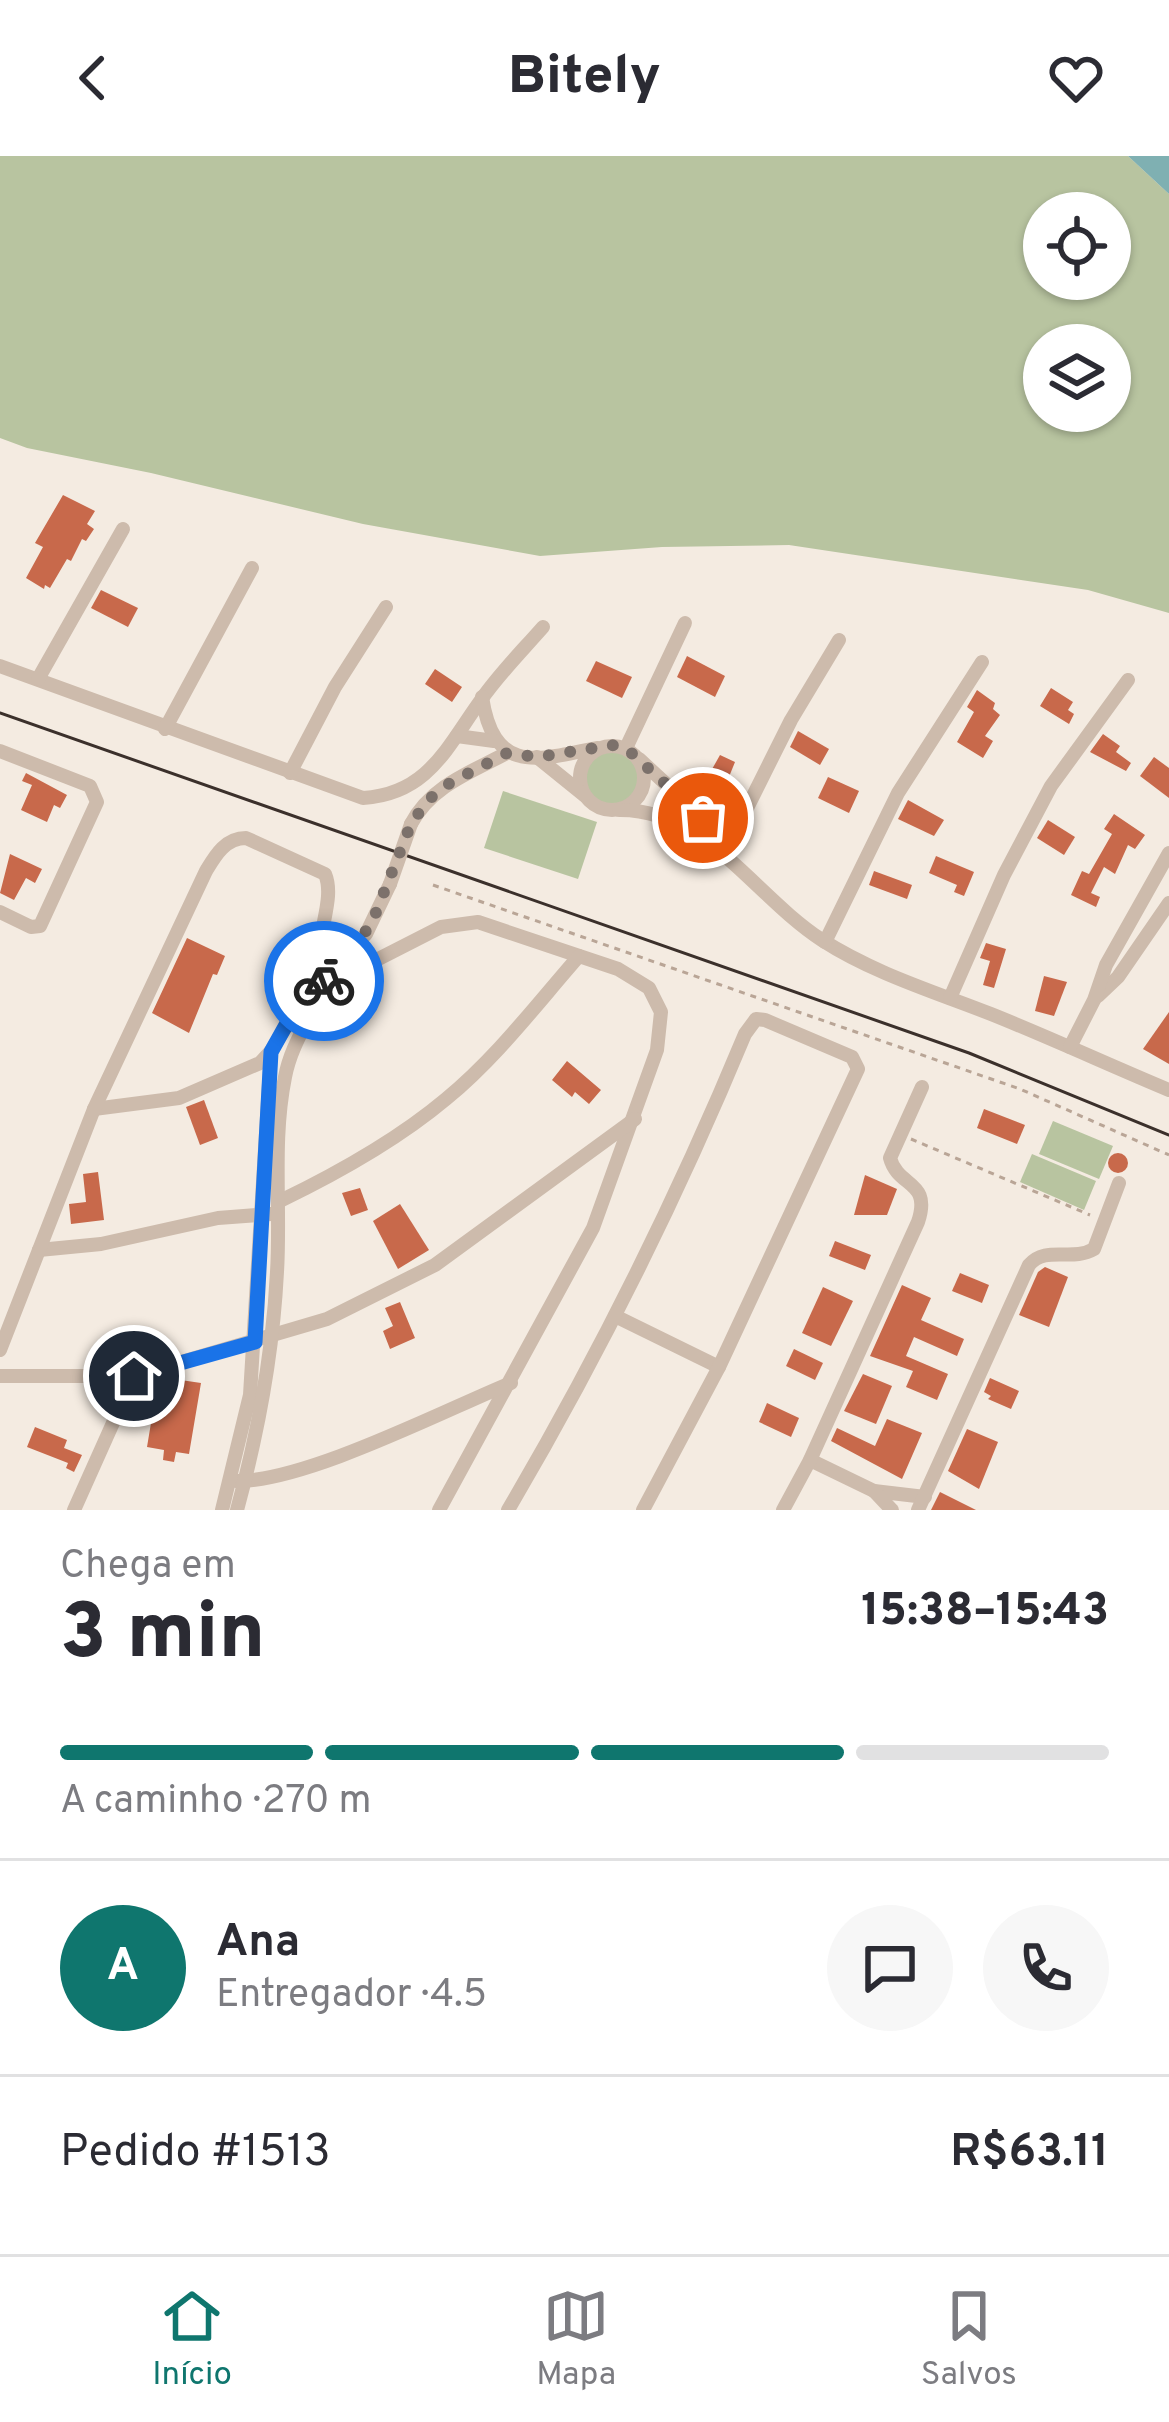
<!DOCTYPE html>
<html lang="pt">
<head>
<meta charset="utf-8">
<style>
	body { margin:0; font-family:Overpass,sans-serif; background:#f7f7f7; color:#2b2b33; height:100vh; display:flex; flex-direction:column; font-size:45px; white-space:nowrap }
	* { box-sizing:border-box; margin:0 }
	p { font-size:39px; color:#7c7c81 }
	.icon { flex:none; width:66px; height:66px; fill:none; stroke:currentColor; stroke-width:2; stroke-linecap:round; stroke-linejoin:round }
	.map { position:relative; height:1354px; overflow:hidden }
	.sheet { display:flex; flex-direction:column; background:#fff; flex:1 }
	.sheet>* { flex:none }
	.buttons { position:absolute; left:1023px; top:36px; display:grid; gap:24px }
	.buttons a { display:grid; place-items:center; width:108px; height:108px; border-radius:50%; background:#fff; box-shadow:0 3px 9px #0004; font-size:60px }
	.pin { position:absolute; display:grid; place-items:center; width:102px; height:102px; color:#fff; margin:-51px; border:6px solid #fff; border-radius:50%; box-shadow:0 3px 12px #0007 }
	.courier { position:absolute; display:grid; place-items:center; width:120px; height:120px; margin:-60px; border:9px solid #1a73e8; border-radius:50%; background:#fff; color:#222; box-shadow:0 3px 15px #0007 }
	.headline em { font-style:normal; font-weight:800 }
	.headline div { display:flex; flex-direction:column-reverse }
	.headline { display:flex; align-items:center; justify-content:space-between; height:204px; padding:0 60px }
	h1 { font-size:78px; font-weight:800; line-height:90px }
	.bar { display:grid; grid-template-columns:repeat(4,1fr); gap:18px 12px; align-content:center; height:144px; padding:0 60px }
	.bar i { height:15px; border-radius:9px; background:#e1e1e2 }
	.bar .selected { background:#0f766e }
	.bar p { grid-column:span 4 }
	.line { display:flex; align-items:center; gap:30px; padding:0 60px; border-top:3px solid #e1e1e2 }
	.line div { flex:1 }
	.round { display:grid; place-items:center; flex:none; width:126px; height:126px; border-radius:63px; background:#f7f7f7 }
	header { display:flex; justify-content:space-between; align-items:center; height:156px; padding:0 60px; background:#fff; font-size:54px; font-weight:800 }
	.dock { display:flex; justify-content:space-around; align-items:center; height:168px; border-top:3px solid #e1e1e2; background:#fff; font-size:33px; color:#7c7c81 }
	.dock a { display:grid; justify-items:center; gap:6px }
	.dock .selected { color:#0f766e }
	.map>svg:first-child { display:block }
	.green { fill:#b8c4a0; fill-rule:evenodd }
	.water { fill:#7fb0b2 }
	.building { fill:#c8694b }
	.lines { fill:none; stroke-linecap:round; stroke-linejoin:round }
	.path { stroke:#b9a596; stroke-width:3; stroke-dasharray:6 6; stroke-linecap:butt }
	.minor { stroke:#cdbbac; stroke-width:14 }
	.tram { stroke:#3b302b; stroke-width:3 }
	.minor-bridge { stroke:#cdbbac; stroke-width:14 }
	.done { stroke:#7c716b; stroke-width:12; stroke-dasharray:0 21.6 }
	.route { stroke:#1a73e8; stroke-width:15 }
</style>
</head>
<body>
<header><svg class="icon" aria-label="back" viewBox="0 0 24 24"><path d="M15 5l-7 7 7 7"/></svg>Bitely<svg class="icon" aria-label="heart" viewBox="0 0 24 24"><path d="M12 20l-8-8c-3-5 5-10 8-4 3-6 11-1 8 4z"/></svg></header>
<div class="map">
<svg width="1169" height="1354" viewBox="0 0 1169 1354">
	<rect width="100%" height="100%" fill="#f4ebe1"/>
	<g class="green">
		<path d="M0 0H1128L1169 38V457L1088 434 789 389 662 391 540 400 363 368 151 317 27 292 0 282ZM1110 57V123H1044V57ZM1110 189V255H1044V189Z"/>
		<circle cx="612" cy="622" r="26"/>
		<path d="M503 635 597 666 578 723 484 692Z"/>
		<path d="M1053 965 1113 990 1099 1023 1039 998Z"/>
		<path d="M1032 998 1096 1025 1084 1054 1020 1026Z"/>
	</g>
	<path class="water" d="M1128 0H1169V38Z"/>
	<g class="building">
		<path d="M63 339 95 355 87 368 94 373 86 385 82 383 71 405 67 403 50 432 45 429 44 433 26 422 43 391 35 387Z"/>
		<path d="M101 434 138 452 128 471 91 452Z"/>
		<path d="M687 500 725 520 715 541 677 521Z"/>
		<path d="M596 505 632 521 622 542 586 525Z"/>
		<path d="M435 513 462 531 452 546 425 528Z"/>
		<path d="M1051 532 1073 546 1068 554 1074 558 1069 568 1040 550Z"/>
		<path d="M977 534 995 547 993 553 1000 559 985 580 993 585 983 602 957 586 974 556 967 551Z"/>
		<path d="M798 575 829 593 820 609 790 591Z"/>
		<path d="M1103 578 1120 590 1116 596 1131 607 1126 615 1090 596Z"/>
		<path d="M720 599 735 606 718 648 697 640Z"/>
		<path d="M1154 601 1169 612V642L1140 620Z"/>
		<path d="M26 617 67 639 60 652 54 649 47 666 21 654 32 629 22 625Z"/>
		<path d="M828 621 859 635 849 657 818 642Z"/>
		<path d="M908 644 944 664 934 680 898 663Z"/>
		<path d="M1114 658 1145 679 1135 693 1128 689 1115 718 1104 711 1091 737 1100 741 1096 751 1071 739 1082 715 1089 718 1112 678 1104 673Z"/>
		<path d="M1048 664 1075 681 1064 699 1037 682Z"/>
		<path d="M10 698 42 713 35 727 26 722 14 744 0 737Z"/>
		<path d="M936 700 974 716 964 740 954 736 957 729 929 717Z"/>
		<path d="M874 715 912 729 907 743 869 729Z"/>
		<path d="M187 782 225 800 217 819 213 818 189 877 152 857Z"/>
		<path d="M986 787 1006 793 994 832 983 829 990 805 980 802Z"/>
		<path d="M1044 820 1067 826 1054 860 1035 855Z"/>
		<path d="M1169 856V908L1143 893Z"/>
		<path d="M567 905 601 934 589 948 575 936 572 941 552 924Z"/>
		<path d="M204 944 218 982 200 989 186 951Z"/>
		<path d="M984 953 1025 969 1017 988 977 972Z"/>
		<circle cx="1118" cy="1007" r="10"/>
		<path d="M98 1016 104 1064 71 1068 69 1048 86 1046 83 1018Z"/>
		<path d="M865 1019 897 1033 887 1059H854Z"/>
		<path d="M360 1032 368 1054 351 1060 342 1037Z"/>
		<path d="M400 1048 429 1094 398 1113 373 1065Z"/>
		<path d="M835 1085 871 1099 865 1114 829 1100Z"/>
		<path d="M1045 1111 1068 1121 1049 1171 1019 1159 1038 1116Z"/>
		<path d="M960 1117 989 1129 982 1147 952 1135Z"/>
		<path d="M902 1129 931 1142 921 1164 964 1183 957 1200 914 1181 906 1200 948 1218 937 1244 906 1231 913 1215 870 1200Z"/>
		<path d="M823 1131 853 1145 831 1190 802 1177Z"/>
		<path d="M400 1146 415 1182 390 1193 383 1175 393 1170 385 1152Z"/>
		<path d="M794 1193 823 1207 815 1224 786 1210Z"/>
		<path d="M863 1218 892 1230 876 1268 844 1255Z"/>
		<path d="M167 1222 201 1227 189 1298 176 1296 174 1306 163 1304 164 1294 147 1291 158 1225Z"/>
		<path d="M990 1222 1019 1235 1011 1253 988 1243 991 1240 984 1236Z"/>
		<path d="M767 1247 799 1262 791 1281 759 1266Z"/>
		<path d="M887 1263 922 1277 902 1323 831 1285 837 1272 875 1290Z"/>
		<path d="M35 1271 67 1284 64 1292 82 1299 74 1316 66 1312 68 1307 27 1291Z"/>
		<path d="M967 1273 998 1286 979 1333 948 1315Z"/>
		<path d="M940 1336 976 1354H931Z"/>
	</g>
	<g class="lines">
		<g class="path">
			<path d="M433 729 1020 933 1169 999"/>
			<path d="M911 983 1090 1059"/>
		</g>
		<g class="minor">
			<path d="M0 510 363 642C428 638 447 591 481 544 499 518 522 495 543 471"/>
			<path d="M38 523 123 373"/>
			<path d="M482 541C494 618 535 605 597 592"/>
			<path d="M165 573 252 412"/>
			<path d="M457 580 494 585"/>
			<circle cx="612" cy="622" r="32"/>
			<path d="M626 592 685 467"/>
			<path d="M0 595 90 630 97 646 40 770 31 771 0 756"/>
			<path d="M537 601 584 639"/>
			<path d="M639 603 703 662 718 691"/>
			<path d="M290 617 335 531 386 451"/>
			<path d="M619 654C706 653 754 740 822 784 873 817 935 836 991 858 1051 882 1109 909 1169 934"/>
			<path d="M411 668C431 630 471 616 507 597"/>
			<path d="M725 696 791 564 839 484"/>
			<path d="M825 786 898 637 982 506"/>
			<path d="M326 823 345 820 441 771 478 766 618 813 649 832 661 856 657 894 593 1072 439 1354"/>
			<path d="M1098 840 1118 821 1169 747"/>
			<path d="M950 842 1004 719 1051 630 1128 524"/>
			<path d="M1070 891 1094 844 1106 809 1169 697"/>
			<path d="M94 953 179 942 260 907 271 895 307 836 323 827 366 778 390 728"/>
			<path d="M280 1045C338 1017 396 985 446 943 497 901 536 849 579 800"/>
			<path d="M39 1094 101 1088 218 1062 271 1058"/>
			<path d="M615 1160 719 1211"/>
			<path d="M0 1194 94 953 206 715C215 700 225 682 246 682L325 718C338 749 305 794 330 818"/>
			<path d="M0 1220H134L327 1163 435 1109 635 963"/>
			<path d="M810 1304 874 1335 925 1341"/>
			<path d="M236 1325C305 1326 443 1255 511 1227"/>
			<path d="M874 1335 892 1354"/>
			<path d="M74 1354 134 1220"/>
			<path d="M222 1354 250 1239 271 895"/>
			<path d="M237 1354C258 1277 273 1195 277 1116 281 1051 272 985 285 921 292 884 315 858 323 827"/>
			<path d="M508 1354C598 1201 677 1042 745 878L756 863 765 864 852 901 858 913 719 1211 643 1354"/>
			<path d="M783 1354 810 1304 918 1066C932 1024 898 1032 890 1002L922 931"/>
			<path d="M918 1354 1029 1109C1046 1089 1072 1106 1094 1093L1119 1027"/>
		</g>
		<path class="tram" d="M0 557 969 897 1169 979"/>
		<path class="minor-bridge" d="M390 728 411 668"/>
	</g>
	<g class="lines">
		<path class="done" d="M324 825 371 769 411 668 428 644 450 627 507 597 537 601 614 589 626 592 703 662"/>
		<path class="route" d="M134 1220 255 1186 271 896 300 844 324 825"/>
	</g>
</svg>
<div class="buttons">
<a><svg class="icon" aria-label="locate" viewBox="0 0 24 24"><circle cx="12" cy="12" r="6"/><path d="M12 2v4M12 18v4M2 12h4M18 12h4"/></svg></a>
<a><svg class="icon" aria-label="layers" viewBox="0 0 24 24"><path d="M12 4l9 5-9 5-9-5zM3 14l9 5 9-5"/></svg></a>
</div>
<div class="pin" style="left:703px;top:662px;background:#ea580c"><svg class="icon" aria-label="bag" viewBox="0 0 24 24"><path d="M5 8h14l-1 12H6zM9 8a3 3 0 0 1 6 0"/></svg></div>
<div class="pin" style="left:134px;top:1220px;background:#1f2937"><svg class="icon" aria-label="home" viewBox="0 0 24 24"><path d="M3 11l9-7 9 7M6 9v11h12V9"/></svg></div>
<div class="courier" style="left:324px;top:825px"><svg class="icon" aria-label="bike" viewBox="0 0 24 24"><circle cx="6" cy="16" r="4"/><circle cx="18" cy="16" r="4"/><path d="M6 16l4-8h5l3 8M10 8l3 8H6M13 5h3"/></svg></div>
</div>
<section class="sheet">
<div class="headline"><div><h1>3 min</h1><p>Chega em</p></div><em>15:38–15:43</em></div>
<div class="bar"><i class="selected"></i><i class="selected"></i><i class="selected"></i><i></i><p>A caminho · 270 m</p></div>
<div class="line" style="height:216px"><b class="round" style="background:#0f766e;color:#fff">A</b><div><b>Ana</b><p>Entregador · 4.5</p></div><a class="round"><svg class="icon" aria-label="chat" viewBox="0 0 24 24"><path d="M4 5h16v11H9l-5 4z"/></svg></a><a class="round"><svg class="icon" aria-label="phone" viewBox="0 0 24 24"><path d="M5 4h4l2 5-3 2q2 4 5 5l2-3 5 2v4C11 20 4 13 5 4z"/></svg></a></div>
<div class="line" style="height:156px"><div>Pedido #1513</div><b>R$63.11</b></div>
</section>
<nav class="dock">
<a class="selected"><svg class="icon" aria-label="home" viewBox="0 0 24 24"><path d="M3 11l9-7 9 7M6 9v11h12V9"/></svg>Início</a>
<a><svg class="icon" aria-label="map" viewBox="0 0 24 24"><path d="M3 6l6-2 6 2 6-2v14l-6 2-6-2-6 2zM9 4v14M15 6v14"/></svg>Mapa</a>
<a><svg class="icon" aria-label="saved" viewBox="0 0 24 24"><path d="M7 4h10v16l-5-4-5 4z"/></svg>Salvos</a>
</nav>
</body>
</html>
